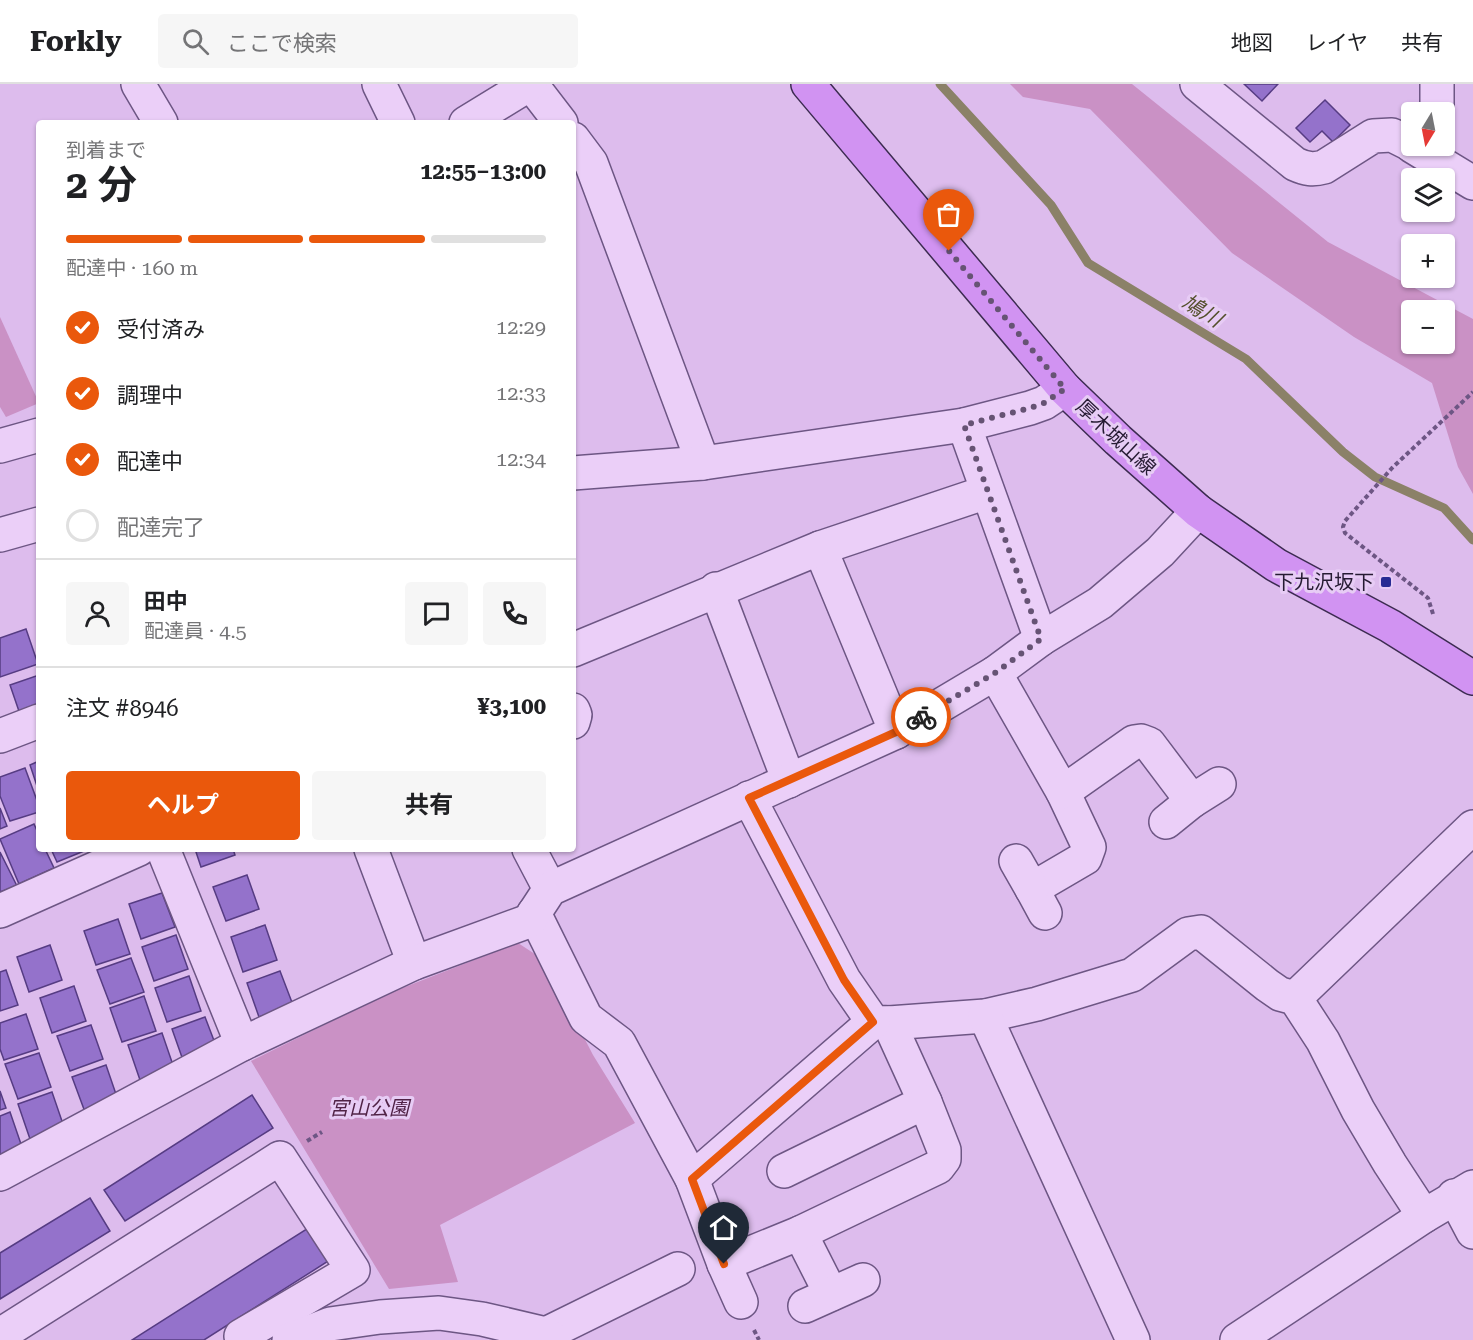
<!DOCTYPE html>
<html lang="ja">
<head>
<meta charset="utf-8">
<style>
	body { margin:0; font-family:"Roboto Serif","Noto Sans JP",serif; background:#f6f6f6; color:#202124; height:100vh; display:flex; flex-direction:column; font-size:22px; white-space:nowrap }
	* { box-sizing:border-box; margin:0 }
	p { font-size:20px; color:#757577 }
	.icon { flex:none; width:33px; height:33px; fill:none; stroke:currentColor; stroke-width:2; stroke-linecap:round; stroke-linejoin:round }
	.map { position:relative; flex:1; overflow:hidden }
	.sheet { position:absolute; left:36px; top:36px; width:540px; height:732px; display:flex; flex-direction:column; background:#fff; border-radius:6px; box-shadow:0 2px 4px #0004 }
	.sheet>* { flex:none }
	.needle { width:39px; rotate:190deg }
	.fabs { position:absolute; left:1401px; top:18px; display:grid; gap:12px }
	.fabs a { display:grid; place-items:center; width:54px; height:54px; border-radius:6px; background:#fff; box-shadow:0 2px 4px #0004; font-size:30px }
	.pin { position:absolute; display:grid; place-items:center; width:51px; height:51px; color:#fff; margin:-62px -26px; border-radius:50% 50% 50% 0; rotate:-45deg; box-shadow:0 0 6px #0007 }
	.pin .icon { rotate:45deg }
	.courier { position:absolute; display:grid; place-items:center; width:60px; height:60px; margin:-30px; border:4px solid #ea580c; border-radius:50%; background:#fff; color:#222; box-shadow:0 2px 8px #0007 }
	.head em { font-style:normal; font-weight:700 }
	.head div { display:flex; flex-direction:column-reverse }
	.head { display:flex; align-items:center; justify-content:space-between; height:102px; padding:0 30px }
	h1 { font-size:39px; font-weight:700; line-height:45px }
	.bar { display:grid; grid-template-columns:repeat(4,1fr); gap:9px 6px; align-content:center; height:72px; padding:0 30px }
	.bar i { height:8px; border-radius:4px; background:#e0e0e0 }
	.bar .active { background:#ea580c }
	.bar p { grid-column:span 4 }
	.line { display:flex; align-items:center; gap:15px; padding:0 30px; border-top:2px solid #e0e0e0 }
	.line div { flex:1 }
	.round { display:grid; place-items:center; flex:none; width:63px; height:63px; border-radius:6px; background:#f6f6f6 }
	ol { padding:0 30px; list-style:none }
	li { display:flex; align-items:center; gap:18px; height:66px }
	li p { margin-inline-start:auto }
	li .icon { padding:6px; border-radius:50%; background:#ea580c; color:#fff; stroke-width:4 }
	li:last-child { color:#757577 }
	li i { width:33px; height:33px; border:3px solid #e0e0e0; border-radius:50% }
	.primary-button { display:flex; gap:12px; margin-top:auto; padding:12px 30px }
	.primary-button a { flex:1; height:69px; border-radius:6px; background:#ea580c; color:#fff; font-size:24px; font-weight:700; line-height:69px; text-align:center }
	.primary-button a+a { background:#f6f6f6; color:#202124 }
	header { display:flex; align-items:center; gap:36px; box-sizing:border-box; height:84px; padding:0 30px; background:#fff; border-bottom:2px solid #e0e0e0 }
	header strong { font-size:28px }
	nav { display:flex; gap:33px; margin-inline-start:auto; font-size:21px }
	.search { width:420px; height:54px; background:#f6f6f6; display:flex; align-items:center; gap:15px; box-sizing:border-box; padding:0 21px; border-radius:6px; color:#757577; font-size:22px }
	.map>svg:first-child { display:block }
	.green { fill:#ca91c5; fill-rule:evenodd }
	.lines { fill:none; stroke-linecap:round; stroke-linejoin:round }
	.stream { stroke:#8b8168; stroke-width:9 }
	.building { fill:#9472cb; stroke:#563c83; stroke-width:1.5 }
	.minor-casing { stroke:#6d5684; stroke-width:36 }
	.major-casing { stroke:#3c2b51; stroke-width:36 }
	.path { stroke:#6d5684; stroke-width:4; stroke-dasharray:4.5 3; stroke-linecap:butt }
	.minor { stroke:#ebcff8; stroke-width:33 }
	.major { stroke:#d193f2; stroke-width:33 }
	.done { stroke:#665374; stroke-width:6; stroke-dasharray:0 10.8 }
	.route { stroke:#ea580c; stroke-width:8 }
	.poi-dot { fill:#272b93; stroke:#e7ccf5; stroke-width:2 }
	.labels { text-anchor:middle; stroke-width:6; stroke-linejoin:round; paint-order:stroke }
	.street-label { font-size:20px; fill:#261b33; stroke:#e7ccf5 }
	.poi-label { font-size:20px; fill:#261b33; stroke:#e7ccf5; text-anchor:end }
	.park-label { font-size:20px; font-style:italic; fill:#502246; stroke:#e7ccf5 }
	.water-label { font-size:21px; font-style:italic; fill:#534f2a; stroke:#e7ccf5 }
</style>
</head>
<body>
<header>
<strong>Forkly</strong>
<div class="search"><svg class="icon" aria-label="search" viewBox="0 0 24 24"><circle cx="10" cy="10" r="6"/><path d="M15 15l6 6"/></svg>ここで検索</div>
<nav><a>地図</a><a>レイヤ</a><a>共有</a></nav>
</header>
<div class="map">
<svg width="1473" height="1256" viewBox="0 0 1473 1256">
	<rect width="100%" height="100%" fill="#ddbced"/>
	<g class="green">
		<path d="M1010 0H1132L1328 158 1473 235V410L1458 383 1432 299 1354 253 1232 169 1090 25 1023 13ZM1412 226H1444V260H1412Z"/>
		<path d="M0 233 39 319 6 333 0 323Z"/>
		<path d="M518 859 544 876 593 971 635 1039 440 1141 458 1198 389 1205 251 977 387 910Z"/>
	</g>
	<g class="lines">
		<path class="stream" d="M940 0 1051 121 1088 179 1246 275 1343 368 1375 393 1444 424 1473 456"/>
	</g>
	<g class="building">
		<path d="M1244 0H1278L1262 17Z"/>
		<path d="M1325 16 1350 41 1333 58 1322 47 1310 58 1296 44Z"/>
		<path d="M26 545 38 580 0 593V554Z"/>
		<path d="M39 591V630L22 636 10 601Z"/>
		<path d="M39 677V708L30 681Z"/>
		<path d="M25 684 39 722V728L10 737 0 712V693Z"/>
		<path d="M0 724 7 742 0 745Z"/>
		<path d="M34 740 39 751V765H45L54 784 19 800 0 755Z"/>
		<path d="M51 765H89L57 778Z"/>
		<path d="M195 765H233L235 771 201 783Z"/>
		<path d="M0 768 17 802 0 808Z"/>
		<path d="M247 791 259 825 226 837 213 803Z"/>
		<path d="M162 809 175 843 141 855 129 820Z"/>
		<path d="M118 835 130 870 96 881 84 847Z"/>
		<path d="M265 841 277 876 243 888 231 853Z"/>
		<path d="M176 851 188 885 154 897 142 863Z"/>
		<path d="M50 861 62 896 29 908 17 873Z"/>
		<path d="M131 874 144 908 110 920 97 886Z"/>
		<path d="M6 886 18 921 0 927V888Z"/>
		<path d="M280 887 293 921 259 933 247 899Z"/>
		<path d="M189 892 201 927 167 938 155 904Z"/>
		<path d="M74 902 86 937 52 949 40 914Z"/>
		<path d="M144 912 156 947 122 958 110 924Z"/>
		<path d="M26 930 38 965 4 976 0 965V939Z"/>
		<path d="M205 933 218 967 184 979 172 945Z"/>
		<path d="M91 941 103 975 70 987 57 952Z"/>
		<path d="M162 949 174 984 140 996 128 961Z"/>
		<path d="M39 969 51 1003 18 1015 5 980Z"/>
		<path d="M106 981 118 1016 85 1028 72 993Z"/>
		<path d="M0 1007 6 1024 0 1026Z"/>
		<path d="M52 1008 64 1043 30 1055 18 1020Z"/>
		<path d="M252 1011 273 1044 125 1137 104 1106Z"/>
		<path d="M10 1028 22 1063 0 1071V1032Z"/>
		<path d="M90 1114 110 1147 0 1215V1169Z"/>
		<path d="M313 1141 333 1174 204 1256H132Z"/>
	</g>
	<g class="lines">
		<defs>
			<g id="minor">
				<path d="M138 0 161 39"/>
				<path d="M379 0 398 39"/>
				<path d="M531 0 561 39"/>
				<path d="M1197 0 1295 80C1306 85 1313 86 1324 83L1373 52 1392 51 1412 61"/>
				<path d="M1437 0V28"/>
				<path d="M466 39 530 0"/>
				<path d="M573 55 591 79 703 379"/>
				<path d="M1412 62 1473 99"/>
				<path d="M964 341 1041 555"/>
				<path d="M0 362 39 351"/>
				<path d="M573 389 703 379 964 341 1030 324 1044 319 1065 305"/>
				<path d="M0 451 39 440"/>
				<path d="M820 464 896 648"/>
				<path d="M716 505 789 697"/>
				<path d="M573 566 820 464 987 408"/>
				<path d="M995 589 1063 708 1089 763 1085 774 1032 805 1045 829"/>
				<path d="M573 626 575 631 573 638"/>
				<path d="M0 652 39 637"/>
				<path d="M1063 708 1134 658 1141 657 1149 660 1192 717 1219 700"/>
				<path d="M749 714 844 896 873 938 889 939 985 932 1037 920 1132 891 1188 850 1201 848 1267 901 1280 910 1295 914 1323 957 1358 1026 1390 1080 1424 1132"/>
				<path d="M1166 738 1192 717"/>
				<path d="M163 765 242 960"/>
				<path d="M371 765 414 879"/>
				<path d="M529 765 550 805"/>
				<path d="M1016 777 1032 805"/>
				<path d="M0 827 139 765"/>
				<path d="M534 829 586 934 619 959 692 1095 724 1180 741 1218"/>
				<path d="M1295 914 1473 743"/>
				<path d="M985 932 1133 1256"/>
				<path d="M784 1087 925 1018 889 939"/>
				<path d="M0 1090 242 960 414 879 529 837 550 805 896 648 995 589 1041 555 1100 519 1160 468 1198 427"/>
				<path d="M692 1095 873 938"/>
				<path d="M1454 1112 1473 1148"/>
				<path d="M800 1149 831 1210"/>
				<path d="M724 1180 800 1149 938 1083 944 1075V1066L925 1018"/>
				<path d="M805 1222 863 1196"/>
				<path d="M546 1250 678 1185"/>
				<path d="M0 1251 280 1074 353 1186 241 1252 242 1256"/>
				<path d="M289 1256 330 1240 380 1233 439 1229 482 1235 546 1250 554 1256"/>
				<path d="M1237 1256 1424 1132 1473 1103"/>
			</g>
			<path id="major" d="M808 0 1065 305 1118 356 1198 427 1276 481 1390 542 1473 594"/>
		</defs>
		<use href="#minor" class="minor-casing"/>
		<use href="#major" class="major-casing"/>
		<g class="path">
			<path d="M1433 530 1428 514 1345 449 1343 443 1345 437 1392 384 1473 308"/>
			<path d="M307 1057 322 1048"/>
			<path d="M754 1246 759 1256"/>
		</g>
		<use href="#minor" class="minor"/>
		<use href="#major" class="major"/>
	</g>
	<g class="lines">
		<path class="done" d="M921 633 995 589 1041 555 964 341 1030 324 1044 319 1065 305 949 167"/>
		<path class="route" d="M724 1180 692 1095 873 938 844 896 749 714 896 648 921 633"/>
	</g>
	<rect class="poi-dot" x="1380" y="492" width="12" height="12" rx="3"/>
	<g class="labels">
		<g class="street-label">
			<text transform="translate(1116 353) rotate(43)" y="7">厚木城山線</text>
		</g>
		<g class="poi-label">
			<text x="1374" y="505">下九沢坂下</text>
		</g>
		<g class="park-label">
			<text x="369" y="1031">宮山公園</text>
		</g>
		<g class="water-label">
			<text transform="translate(1202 227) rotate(31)" y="7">鳩川</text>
		</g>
	</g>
</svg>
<div class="fabs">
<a><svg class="needle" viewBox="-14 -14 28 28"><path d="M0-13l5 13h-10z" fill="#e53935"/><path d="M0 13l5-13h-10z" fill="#757577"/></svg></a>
<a><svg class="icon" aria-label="layers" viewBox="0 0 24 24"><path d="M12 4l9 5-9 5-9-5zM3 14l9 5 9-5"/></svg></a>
<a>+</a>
<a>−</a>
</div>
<div class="pin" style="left:949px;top:167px;background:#ea580c"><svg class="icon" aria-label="bag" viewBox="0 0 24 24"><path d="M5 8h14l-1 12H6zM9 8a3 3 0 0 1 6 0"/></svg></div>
<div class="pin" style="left:724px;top:1180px;background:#1f2937"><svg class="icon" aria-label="home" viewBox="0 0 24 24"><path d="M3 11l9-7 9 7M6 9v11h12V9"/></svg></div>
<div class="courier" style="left:921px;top:633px"><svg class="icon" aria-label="bike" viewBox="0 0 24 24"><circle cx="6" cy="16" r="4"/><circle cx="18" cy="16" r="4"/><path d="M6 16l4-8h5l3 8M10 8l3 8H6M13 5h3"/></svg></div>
<section class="sheet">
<div class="head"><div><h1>2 分</h1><p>到着まで</p></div><em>12:55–13:00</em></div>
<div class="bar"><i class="active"></i><i class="active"></i><i class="active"></i><i></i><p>配達中 · 160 m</p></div>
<ol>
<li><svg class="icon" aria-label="check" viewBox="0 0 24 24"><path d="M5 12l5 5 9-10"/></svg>受付済み<p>12:29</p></li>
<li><svg class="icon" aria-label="check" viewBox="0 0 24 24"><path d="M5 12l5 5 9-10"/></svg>調理中<p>12:33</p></li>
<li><svg class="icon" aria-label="check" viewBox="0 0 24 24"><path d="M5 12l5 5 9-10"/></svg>配達中<p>12:34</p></li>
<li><i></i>配達完了</li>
</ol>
<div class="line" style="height:108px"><a class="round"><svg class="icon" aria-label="person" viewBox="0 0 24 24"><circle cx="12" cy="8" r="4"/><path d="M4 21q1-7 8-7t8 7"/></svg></a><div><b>田中</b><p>配達員 · 4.5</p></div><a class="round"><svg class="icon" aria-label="chat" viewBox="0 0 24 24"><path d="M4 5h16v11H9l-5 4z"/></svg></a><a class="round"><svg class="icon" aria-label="phone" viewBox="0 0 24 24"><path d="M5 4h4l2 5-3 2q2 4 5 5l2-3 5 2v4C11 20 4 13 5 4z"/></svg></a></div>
<div class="line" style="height:78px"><div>注文 #8946</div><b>¥3,100</b></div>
<div class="primary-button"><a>ヘルプ</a><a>共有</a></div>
</section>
</div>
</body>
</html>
